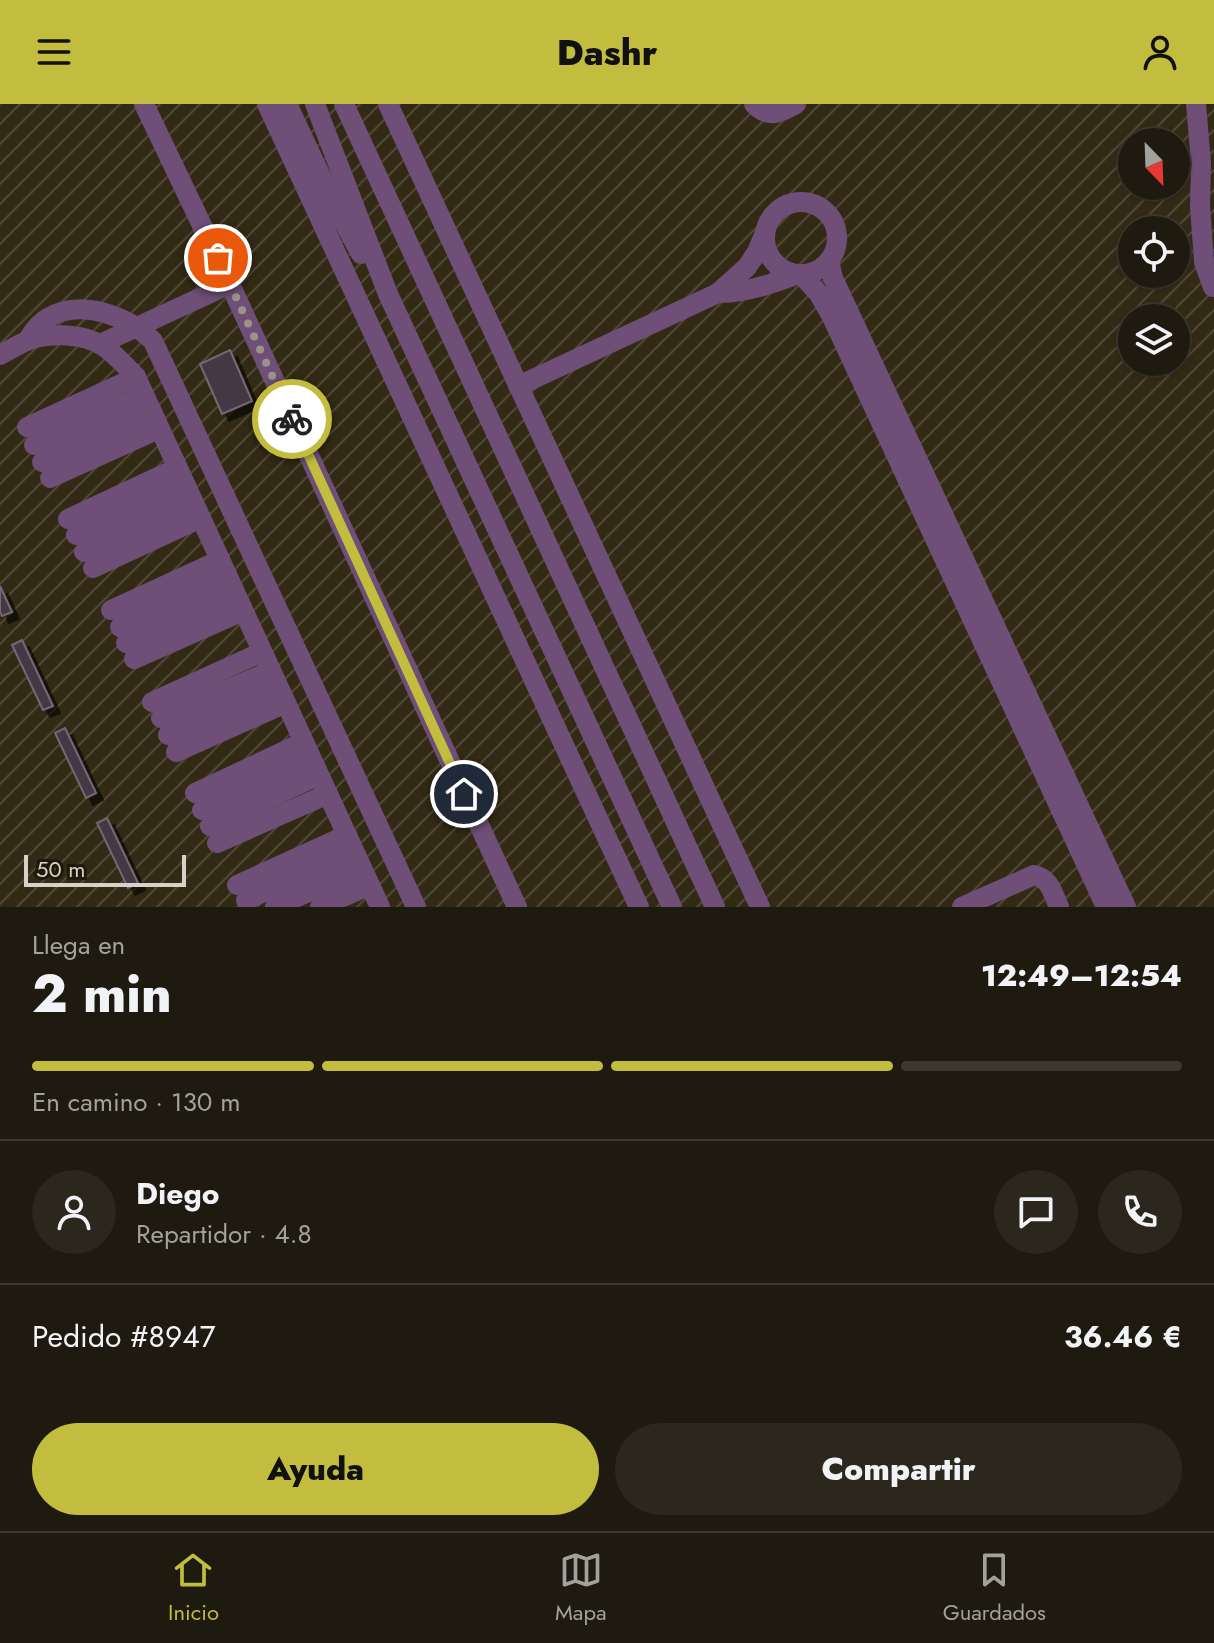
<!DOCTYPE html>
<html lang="es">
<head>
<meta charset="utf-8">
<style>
	body { margin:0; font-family:Jost,sans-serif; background:#2b271d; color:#f1f3f6; height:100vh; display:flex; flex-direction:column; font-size:30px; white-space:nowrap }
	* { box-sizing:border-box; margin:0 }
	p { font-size:26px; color:#a1a19e }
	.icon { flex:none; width:44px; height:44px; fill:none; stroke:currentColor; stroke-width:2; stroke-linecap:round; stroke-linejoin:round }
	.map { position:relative; height:803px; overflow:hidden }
	.drawer { display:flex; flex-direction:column; background:#1e1a0f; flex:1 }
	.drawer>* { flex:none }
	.needle { width:52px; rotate:157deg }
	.fabs { position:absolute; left:1118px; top:24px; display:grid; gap:16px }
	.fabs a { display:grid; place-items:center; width:72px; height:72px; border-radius:50%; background:#1e1a0f; box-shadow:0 2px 6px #0004,0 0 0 2px #3c382f; font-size:40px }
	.scale { position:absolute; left:24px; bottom:20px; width:162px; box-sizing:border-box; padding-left:8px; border:4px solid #d6d2c9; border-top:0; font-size:22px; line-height:28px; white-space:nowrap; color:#d6d2c9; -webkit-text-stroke:6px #1f190a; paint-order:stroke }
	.pin { position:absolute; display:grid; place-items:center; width:68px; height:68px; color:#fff; margin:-34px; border:4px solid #fff; border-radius:50%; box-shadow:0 2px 8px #0007 }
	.courier { position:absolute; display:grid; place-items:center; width:80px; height:80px; margin:-40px; border:6px solid #c2bd3f; border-radius:50%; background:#fff; color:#222; box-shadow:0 2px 10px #0007 }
	.headline em { font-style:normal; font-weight:800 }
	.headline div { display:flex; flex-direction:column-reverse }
	.headline { display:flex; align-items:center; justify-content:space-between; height:136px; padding:0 32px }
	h1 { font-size:52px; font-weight:800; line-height:60px }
	.bar { display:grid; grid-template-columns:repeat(4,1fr); gap:12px 8px; align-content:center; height:96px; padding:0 32px }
	.bar i { height:10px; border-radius:6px; background:#3c382f }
	.bar .current { background:#c2bd3f }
	.bar p { grid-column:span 4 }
	.line { display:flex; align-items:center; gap:20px; padding:0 32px; border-top:2px solid #3c382f }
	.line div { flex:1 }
	.round { display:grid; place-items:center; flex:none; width:84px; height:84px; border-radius:42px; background:#2b271d }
	.button { display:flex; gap:16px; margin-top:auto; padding:16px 32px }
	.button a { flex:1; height:92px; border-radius:48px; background:#c2bd3f; color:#111; font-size:32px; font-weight:800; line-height:92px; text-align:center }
	.button a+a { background:#2b271d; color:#f1f3f6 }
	header { display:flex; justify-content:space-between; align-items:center; height:104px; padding:0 32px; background:#c2bd3f; color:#111; font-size:36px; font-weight:800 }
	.tab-bar { display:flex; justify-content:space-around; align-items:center; height:112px; border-top:2px solid #3c382f; background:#1e1a0f; font-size:22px; color:#a1a19e }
	.tab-bar a { display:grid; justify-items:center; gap:4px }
	.tab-bar .current { color:#c2bd3f }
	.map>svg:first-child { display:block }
	.industrial { fill:url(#industrial-furrows); fill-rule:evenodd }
	.building { fill:#443844; stroke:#756875; stroke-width:2; filter:url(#shadow) }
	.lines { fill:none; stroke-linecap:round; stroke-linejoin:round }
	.minor { stroke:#6f4f77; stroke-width:20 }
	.done { stroke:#99948a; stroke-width:8; stroke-dasharray:0 14.4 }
	.route { stroke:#c2bd3f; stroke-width:10 }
</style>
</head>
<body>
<header><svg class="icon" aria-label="menu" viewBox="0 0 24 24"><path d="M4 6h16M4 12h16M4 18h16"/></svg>Dashr<svg class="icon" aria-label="person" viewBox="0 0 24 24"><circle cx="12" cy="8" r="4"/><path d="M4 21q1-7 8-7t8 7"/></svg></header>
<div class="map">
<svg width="1214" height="803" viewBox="0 0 1214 803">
	<defs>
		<pattern id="industrial-furrows" width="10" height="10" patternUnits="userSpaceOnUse" patternTransform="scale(2)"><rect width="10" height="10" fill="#332a15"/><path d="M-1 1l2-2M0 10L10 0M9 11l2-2" fill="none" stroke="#504836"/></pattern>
		<filter id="shadow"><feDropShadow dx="7" dy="7" stdDeviation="0" flood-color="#0009"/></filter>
	</defs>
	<rect width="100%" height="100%" fill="#282214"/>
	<path class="industrial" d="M0 0H1214V803H0ZM1132 38H1176V82H1132ZM1132 126H1176V170H1132ZM1132 214H1176V258H1132Z"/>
	<g class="building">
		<path d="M230 246 252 297 222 310 200 260Z"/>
		<path d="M0 482 12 508 2 512 0 508Z"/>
		<path d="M22 536 53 602 43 606 12 541Z"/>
		<path d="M65 624 96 689 86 694 55 629Z"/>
		<path d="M107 714 138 779 128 784 97 719Z"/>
	</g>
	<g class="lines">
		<g class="minor">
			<path d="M267 0 639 803"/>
			<path d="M287 0 337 106 361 150"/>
			<path d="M315 0 388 190 672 803"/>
			<path d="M344 0 715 803"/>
			<path d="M388 0 760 803"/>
			<path d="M754 0C768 15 780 9 796 0"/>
			<path d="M1196 0 1201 59 1200 103 1204 158 1213 183"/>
			<circle cx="801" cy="134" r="36"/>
			<path d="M829 157 833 174 1126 803"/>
			<path d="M801 170 819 190 832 213 1106 803"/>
			<path d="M230 180 517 803"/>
			<path d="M718 189C742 190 775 179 798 170"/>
			<path d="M27 237C33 228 39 219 48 214 81 194 128 212 153 237L416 803"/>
			<path d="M100 240 230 180 144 0"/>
			<path d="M0 251C10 246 19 240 29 236 51 229 83 229 103 242 116 251 126 262 136 273L380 803"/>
			<path d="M518 282 718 189 747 163 757 148 765 129"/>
			<path d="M27 323 136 273"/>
			<path d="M34 341 144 291"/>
			<path d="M42 358 152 308"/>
			<path d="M50 374 159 325"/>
			<path d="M68 415 177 364"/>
			<path d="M76 431 186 382"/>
			<path d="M84 448 193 399"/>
			<path d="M93 464 201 414"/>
			<path d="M111 506 220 456"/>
			<path d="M120 523 228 473"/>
			<path d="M126 539 235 489"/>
			<path d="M134 555 243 507"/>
			<path d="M152 598 262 548"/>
			<path d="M161 614 271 567"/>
			<path d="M168 631 278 583"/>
			<path d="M176 648 286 599"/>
			<path d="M195 689 304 638"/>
			<path d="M202 706 312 656"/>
			<path d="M210 722 319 671"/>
			<path d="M217 739 328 690"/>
			<path d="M237 781 347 731"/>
			<path d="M246 796 354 747"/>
			<path d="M275 803 362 764"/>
			<path d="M320 803 370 781"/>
			<path d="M962 803 1034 771C1050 774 1053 790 1059 803"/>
		</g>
	</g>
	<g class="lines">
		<path class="done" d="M218 154 292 315"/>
		<path class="route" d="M292 315 464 690"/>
	</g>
</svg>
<div class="fabs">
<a><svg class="needle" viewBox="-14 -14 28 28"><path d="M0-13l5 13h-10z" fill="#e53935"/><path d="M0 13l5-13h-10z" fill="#a1a19e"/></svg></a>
<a><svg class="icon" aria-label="locate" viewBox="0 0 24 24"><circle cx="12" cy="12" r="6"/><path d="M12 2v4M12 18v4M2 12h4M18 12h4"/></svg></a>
<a><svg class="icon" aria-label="layers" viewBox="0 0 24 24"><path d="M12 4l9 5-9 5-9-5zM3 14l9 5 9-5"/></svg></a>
</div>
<div class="scale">50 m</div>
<div class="pin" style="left:218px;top:154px;background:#ea580c"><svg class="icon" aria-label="bag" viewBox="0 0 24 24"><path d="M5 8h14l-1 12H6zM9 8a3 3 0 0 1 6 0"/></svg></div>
<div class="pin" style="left:464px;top:690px;background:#1f2937"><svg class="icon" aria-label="home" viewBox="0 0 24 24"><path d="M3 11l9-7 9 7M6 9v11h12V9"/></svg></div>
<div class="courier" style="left:292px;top:315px"><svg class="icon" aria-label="bike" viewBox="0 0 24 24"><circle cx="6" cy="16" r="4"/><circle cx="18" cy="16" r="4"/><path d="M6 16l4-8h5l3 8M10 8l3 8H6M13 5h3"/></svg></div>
</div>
<section class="drawer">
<div class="headline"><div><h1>2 min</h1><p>Llega en</p></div><em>12:49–12:54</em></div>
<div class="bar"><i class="current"></i><i class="current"></i><i class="current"></i><i></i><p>En camino · 130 m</p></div>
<div class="line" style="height:144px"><a class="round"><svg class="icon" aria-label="person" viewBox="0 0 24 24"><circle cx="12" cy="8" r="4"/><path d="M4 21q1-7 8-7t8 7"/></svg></a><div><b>Diego</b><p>Repartidor · 4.8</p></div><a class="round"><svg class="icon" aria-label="chat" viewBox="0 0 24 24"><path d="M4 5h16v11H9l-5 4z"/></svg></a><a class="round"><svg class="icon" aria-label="phone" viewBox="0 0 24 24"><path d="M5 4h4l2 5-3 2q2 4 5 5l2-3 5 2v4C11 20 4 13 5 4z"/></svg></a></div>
<div class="line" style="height:104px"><div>Pedido #8947</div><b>36.46 €</b></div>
<div class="button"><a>Ayuda</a><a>Compartir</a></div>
</section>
<nav class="tab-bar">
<a class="current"><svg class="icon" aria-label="home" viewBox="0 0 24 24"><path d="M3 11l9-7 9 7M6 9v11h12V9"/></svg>Inicio</a>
<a><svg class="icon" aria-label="map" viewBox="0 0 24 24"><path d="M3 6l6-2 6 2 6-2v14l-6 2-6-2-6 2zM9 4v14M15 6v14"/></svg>Mapa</a>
<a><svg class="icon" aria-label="saved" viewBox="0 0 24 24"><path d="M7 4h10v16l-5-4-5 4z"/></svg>Guardados</a>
</nav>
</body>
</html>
